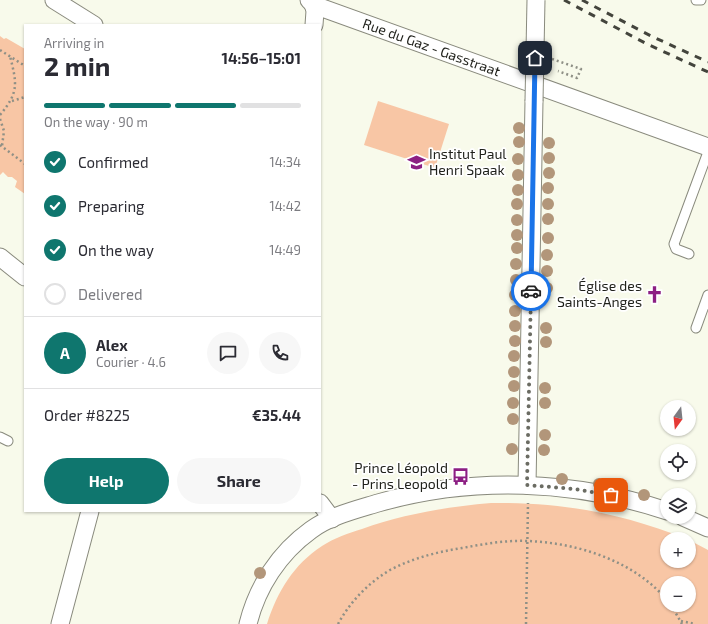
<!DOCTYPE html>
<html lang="en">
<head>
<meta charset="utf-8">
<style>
	body { margin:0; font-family:"Exo 2",sans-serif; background:#f7f7f7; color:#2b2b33; height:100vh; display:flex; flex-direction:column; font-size:15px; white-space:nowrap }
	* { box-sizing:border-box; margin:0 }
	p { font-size:13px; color:#7c7c81 }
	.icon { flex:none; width:22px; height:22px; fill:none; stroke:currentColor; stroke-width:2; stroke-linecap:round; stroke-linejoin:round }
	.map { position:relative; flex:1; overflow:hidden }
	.panel { position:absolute; left:24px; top:24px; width:297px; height:488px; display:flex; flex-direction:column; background:#fff; border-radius:0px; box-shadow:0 1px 3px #0004 }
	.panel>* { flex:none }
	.needle { width:26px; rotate:195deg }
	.fabs { position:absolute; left:660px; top:400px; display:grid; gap:8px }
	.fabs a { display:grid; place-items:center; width:36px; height:36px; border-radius:50%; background:#fff; box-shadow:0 1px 3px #0004; font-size:20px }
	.pin { position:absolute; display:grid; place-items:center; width:34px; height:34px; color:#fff; margin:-17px; border-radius:8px; box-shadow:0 2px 6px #0006 }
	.courier { position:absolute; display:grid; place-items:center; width:40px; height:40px; margin:-20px; border:3px solid #1a73e8; border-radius:50%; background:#fff; color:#222; box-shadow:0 1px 5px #0007 }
	.overview em { font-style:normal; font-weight:700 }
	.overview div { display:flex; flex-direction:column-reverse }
	.overview { display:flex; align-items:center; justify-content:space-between; height:68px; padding:0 20px }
	h1 { font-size:26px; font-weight:700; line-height:30px }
	.bar { display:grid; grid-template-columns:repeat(4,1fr); gap:6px 4px; align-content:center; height:48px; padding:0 20px }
	.bar i { height:5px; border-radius:3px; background:#e1e1e2 }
	.bar .on { background:#0f766e }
	.bar p { grid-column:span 4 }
	.line { display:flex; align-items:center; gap:10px; padding:0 20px; border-top:1px solid #e1e1e2 }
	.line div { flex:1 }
	.round { display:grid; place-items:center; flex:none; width:42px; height:42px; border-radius:21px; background:#f7f7f7 }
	ol { padding:0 20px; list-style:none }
	li { display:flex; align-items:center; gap:12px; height:44px }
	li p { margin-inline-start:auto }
	li .icon { padding:4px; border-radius:50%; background:#0f766e; color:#fff; stroke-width:4 }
	li:last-child { color:#7c7c81 }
	li i { width:22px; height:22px; border:2px solid #e1e1e2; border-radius:50% }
	.primary-button { display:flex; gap:8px; margin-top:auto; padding:8px 20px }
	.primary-button a { flex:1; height:46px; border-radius:24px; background:#0f766e; color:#fff; font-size:16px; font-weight:700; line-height:46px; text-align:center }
	.primary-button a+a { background:#f7f7f7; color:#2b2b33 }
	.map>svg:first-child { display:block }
	.green { fill:#f8c6a5; fill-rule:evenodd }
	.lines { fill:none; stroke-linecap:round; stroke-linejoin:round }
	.lane-casing { stroke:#898a7d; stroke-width:11 }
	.street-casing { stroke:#898a7d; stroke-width:19 }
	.path { stroke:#8f9086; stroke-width:2.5; stroke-dasharray:2 3; stroke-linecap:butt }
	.lane { stroke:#fff; stroke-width:9 }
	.street { stroke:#fff; stroke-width:17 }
	.rail { stroke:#43443c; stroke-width:3; stroke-dasharray:7 7; stroke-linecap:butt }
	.street-bridge-casing { stroke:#898a7d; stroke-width:19; stroke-linecap:butt }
	.street-bridge { stroke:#fff; stroke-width:17 }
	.tree { fill:#b2967a }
	.done { stroke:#6b6c63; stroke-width:4; stroke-dasharray:0 7.2 }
	.route { stroke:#1a73e8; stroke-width:5 }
	.labels { text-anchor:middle; stroke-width:3.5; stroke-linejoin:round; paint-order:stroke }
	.street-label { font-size:14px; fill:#1f201a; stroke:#fff }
	.poi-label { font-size:14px; fill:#1f201a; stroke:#fff; text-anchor:end }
</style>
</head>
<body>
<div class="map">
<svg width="708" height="624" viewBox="0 0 708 624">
	<rect width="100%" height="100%" fill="#f8faeb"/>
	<g class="green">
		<path d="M0 36 4 39 6 38 25 49V194L15 187 17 181 12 177H8L3 172 0 175Z"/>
		<path d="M378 101 449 124 435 168 364 145Z"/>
		<path d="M491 503C562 502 621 513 687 539H667V561H689V540L708 550V624H267C277 592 294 564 322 546 334 538 349 533 362 529 404 514 446 507 491 503ZM667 583H689V605H667Z"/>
	</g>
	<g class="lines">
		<defs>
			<g id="lane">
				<path d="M696 0H701"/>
				<path d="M689 254 676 249 674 244 708 152"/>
				<path d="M696 328 708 295"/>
				<path d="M0 437 8 441"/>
			</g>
			<g id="street">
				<path d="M54 0 94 25"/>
				<path id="s1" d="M309 0 314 5 708 147"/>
				<path d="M312 0 315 11 314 25"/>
				<path d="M0 257 25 277"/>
				<path d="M527 485 534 101"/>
				<path d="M320 503 332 519"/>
				<path d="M683 517 708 528"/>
				<path d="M60 624 90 511"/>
				<path d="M248 624C257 587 279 553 311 530 330 516 355 510 378 503 473 476 574 480 667 511"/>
			</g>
		</defs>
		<use href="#lane" class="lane-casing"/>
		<use href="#street" class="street-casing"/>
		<g class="path">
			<path d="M0 50 25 66"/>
			<path d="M552 59 581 69 577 78 558 71"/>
			<path d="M12 101 25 97"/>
			<path d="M0 115C19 92 17 84 10 56"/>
			<path d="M0 119 4 131 2 146"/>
			<path d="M0 145 25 164"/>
			<path d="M671 605 682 624"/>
			<path d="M681 621 695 624"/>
			<path d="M338 624C350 602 368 583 390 570 413 558 437 552 462 548 484 544 506 540 528 541 578 543 634 561 667 600"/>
			<path d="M526 624 528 503"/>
		</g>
		<use href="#lane" class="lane"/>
		<use href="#street" class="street"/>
		<g class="rail">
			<path d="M564 0 647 44 708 72"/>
			<path d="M582 0 651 36 708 62"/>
		</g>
		<defs>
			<path id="street-bridge" d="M534 101 536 0"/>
		</defs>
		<use href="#street-bridge" class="street-bridge-casing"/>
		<use href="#street-bridge" class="street-bridge"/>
	</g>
	<g class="tree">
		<circle cx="519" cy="128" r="6"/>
		<circle cx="519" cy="142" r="6"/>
		<circle cx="549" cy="143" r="6"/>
		<circle cx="549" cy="158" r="6"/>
		<circle cx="518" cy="159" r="6"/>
		<circle cx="549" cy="173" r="6"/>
		<circle cx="518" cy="175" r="6"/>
		<circle cx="548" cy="188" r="6"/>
		<circle cx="518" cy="190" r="6"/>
		<circle cx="517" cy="204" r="6"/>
		<circle cx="548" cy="204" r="6"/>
		<circle cx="548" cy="219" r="6"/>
		<circle cx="517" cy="220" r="6"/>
		<circle cx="517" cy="235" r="6"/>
		<circle cx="548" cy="238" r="6"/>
		<circle cx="517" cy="248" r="6"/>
		<circle cx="547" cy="255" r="6"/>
		<circle cx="516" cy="264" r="6"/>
		<circle cx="547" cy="271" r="6"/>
		<circle cx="516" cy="280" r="6"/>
		<circle cx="547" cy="288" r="6"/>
		<circle cx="515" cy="295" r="6"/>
		<circle cx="515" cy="311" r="6"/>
		<circle cx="515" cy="326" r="6"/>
		<circle cx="546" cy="328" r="6"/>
		<circle cx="515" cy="341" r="6"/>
		<circle cx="546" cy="342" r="6"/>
		<circle cx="514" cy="356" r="6"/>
		<circle cx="514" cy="372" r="6"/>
		<circle cx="514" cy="386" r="6"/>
		<circle cx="545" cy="388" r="6"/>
		<circle cx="513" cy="403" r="6"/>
		<circle cx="545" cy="403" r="6"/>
		<circle cx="513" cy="419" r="6"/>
		<circle cx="545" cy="435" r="6"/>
		<circle cx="512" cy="449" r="6"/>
		<circle cx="544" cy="450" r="6"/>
		<circle cx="562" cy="479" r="6"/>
		<circle cx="599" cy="484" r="6"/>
		<circle cx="644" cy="495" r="6"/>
		<circle cx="260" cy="573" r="6"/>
	</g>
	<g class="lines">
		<path class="done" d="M531 291 527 485 574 489 611 495"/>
		<path class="route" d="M531 291 535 58"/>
	</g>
	<defs>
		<symbol id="school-bare" viewBox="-9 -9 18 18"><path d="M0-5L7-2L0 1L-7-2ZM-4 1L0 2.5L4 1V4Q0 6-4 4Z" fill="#8c1f83" stroke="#fff" stroke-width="2.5" paint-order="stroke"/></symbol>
		<symbol id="church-bare" viewBox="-9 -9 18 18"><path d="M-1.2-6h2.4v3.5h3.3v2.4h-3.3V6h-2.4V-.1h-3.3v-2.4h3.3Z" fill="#8c1f83" stroke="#fff" stroke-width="2.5" paint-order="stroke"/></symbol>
		<symbol id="bus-bare" viewBox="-9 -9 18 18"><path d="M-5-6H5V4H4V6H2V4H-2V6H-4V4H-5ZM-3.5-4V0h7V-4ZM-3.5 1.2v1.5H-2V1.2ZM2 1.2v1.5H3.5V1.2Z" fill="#8c1f83" stroke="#fff" stroke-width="2.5" paint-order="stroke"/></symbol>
	</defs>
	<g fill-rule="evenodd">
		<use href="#school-bare" x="404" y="150" width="25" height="25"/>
		<use href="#church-bare" x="642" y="282" width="25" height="25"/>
		<use href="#bus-bare" x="448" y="464" width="25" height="25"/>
	</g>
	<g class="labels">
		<g class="street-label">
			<text dy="5" stroke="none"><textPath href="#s1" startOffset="132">Rue du Gaz - Gasstraat</textPath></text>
		</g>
		<g class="poi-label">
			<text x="429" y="159" text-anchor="start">Institut Paul<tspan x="429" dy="16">Henri Spaak</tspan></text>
			<text x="642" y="291">Église des<tspan x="642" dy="16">Saints-Anges</tspan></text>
			<text x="448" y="473">Prince Léopold<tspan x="448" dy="16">- Prins Leopold</tspan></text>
		</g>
	</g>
</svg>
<div class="fabs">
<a><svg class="needle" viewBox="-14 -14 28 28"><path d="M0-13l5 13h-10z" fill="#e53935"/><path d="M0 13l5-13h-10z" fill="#7c7c81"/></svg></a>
<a><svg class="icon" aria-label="locate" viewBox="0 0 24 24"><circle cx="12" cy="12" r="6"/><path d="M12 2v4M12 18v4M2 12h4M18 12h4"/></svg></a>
<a><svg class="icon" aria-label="layers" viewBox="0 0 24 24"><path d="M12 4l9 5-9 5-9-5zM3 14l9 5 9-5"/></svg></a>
<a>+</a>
<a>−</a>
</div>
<div class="pin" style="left:611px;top:495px;background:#ea580c"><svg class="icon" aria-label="bag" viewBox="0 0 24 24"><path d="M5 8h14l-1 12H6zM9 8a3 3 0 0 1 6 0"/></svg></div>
<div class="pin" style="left:535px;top:58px;background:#1f2937"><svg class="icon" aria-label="home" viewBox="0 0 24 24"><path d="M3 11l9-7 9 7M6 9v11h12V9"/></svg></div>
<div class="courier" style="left:531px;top:291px"><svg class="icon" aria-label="car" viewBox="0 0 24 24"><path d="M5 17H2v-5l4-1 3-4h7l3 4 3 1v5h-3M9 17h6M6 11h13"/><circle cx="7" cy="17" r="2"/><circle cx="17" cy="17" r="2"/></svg></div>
<section class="panel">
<div class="overview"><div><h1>2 min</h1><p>Arriving in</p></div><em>14:56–15:01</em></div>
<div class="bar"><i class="on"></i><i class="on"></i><i class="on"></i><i></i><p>On the way · 90 m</p></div>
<ol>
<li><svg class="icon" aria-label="check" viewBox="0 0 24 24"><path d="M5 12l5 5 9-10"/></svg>Confirmed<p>14:34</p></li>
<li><svg class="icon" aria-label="check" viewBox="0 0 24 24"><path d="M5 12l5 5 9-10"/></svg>Preparing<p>14:42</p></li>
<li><svg class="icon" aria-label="check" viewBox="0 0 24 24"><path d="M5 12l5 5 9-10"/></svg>On the way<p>14:49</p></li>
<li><i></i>Delivered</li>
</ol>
<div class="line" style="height:72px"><b class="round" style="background:#0f766e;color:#fff">A</b><div><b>Alex</b><p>Courier · 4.6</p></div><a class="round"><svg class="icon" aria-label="chat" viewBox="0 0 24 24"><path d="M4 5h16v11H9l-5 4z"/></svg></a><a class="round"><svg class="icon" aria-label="phone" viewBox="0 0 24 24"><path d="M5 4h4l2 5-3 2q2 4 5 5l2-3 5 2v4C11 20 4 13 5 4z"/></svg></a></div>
<div class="line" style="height:52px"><div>Order #8225</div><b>€35.44</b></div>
<div class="primary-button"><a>Help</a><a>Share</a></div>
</section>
</div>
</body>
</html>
